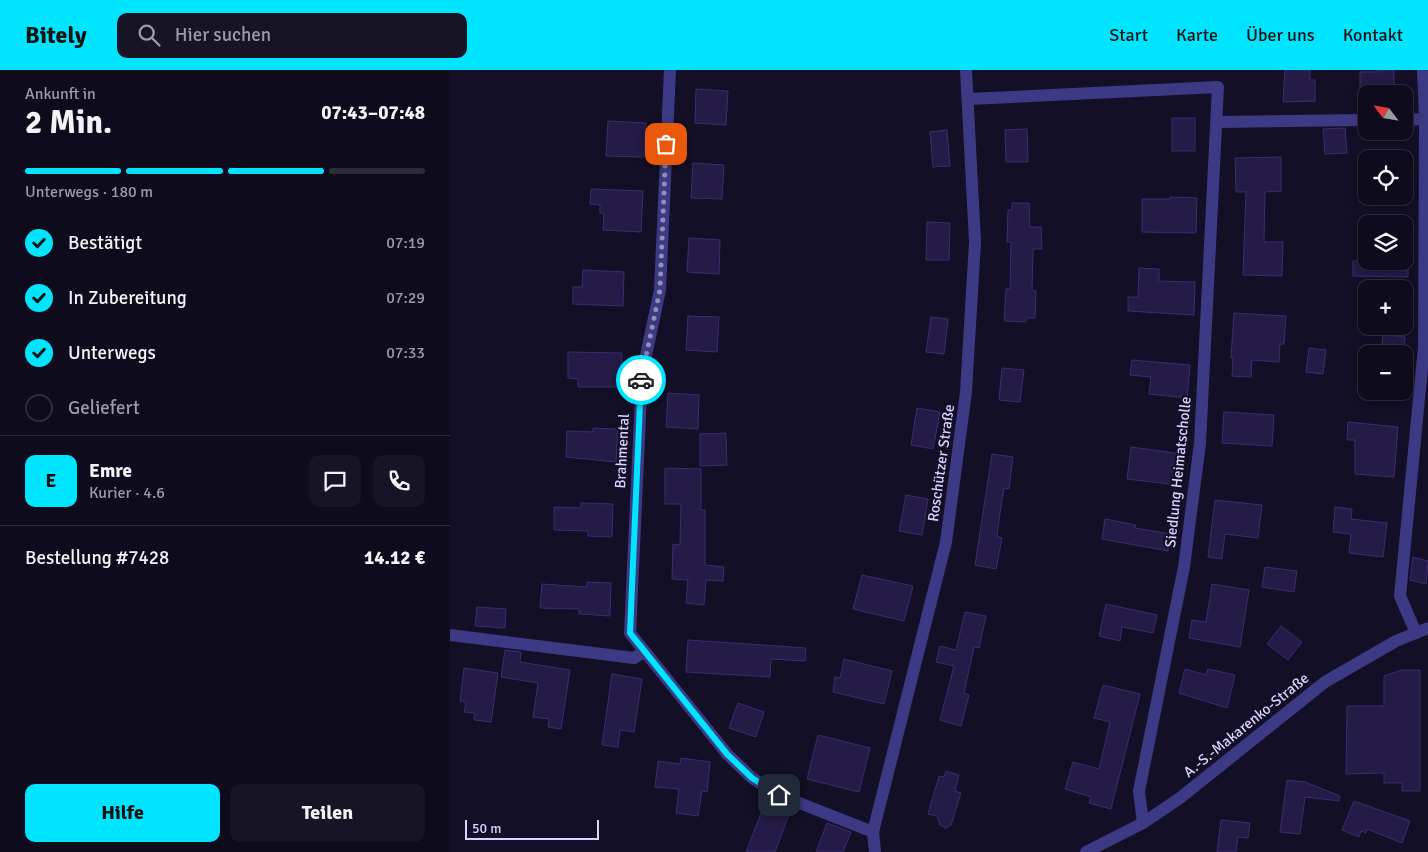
<!DOCTYPE html>
<html lang="de">
<head>
<meta charset="utf-8">
<style>
	body { margin:0; font-family:Signika,sans-serif; background:#171425; color:#f1f3f6; height:100vh; display:flex; flex-direction:column; font-size:19px; white-space:nowrap }
	* { box-sizing:border-box; margin:0 }
	p { font-size:16px; color:#9b9ba3 }
	.icon { flex:none; width:28px; height:28px; fill:none; stroke:currentColor; stroke-width:2; stroke-linecap:round; stroke-linejoin:round }
	.map { position:relative; flex:1; overflow:hidden }
	.sheet { display:flex; flex-direction:column; background:#0e0b1c; width:450px }
	.sheet>* { flex:none }
	.needle { width:32px; rotate:301deg }
	.tools { position:absolute; left:908px; top:15px; display:grid; gap:10px }
	.tools a { display:grid; place-items:center; width:55px; height:55px; border-radius:10px; background:#0e0b1c; box-shadow:0 2px 12px #0003,0 0 0 1px #2e2b3b; font-size:25px }
	.scale { position:absolute; left:15px; bottom:12px; width:134px; box-sizing:border-box; padding-left:5px; border:2px solid #d9d4ff; border-top:0; font-size:14px; line-height:18px; white-space:nowrap; color:#d9d4ff; -webkit-text-stroke:4px #130f26; paint-order:stroke }
	.pin { position:absolute; display:grid; place-items:center; width:42px; height:42px; color:#fff; margin:-21px; border-radius:10px; box-shadow:0 2px 8px #0006 }
	.courier { position:absolute; display:grid; place-items:center; width:50px; height:50px; margin:-25px; border:4px solid #00e5ff; border-radius:50%; background:#fff; color:#222; box-shadow:0 1px 6px #0007 }
	.headline em { font-style:normal; font-weight:800 }
	.headline div { display:flex; flex-direction:column-reverse }
	.headline { display:flex; align-items:center; justify-content:space-between; height:85px; padding:0 25px }
	h1 { font-size:32px; font-weight:800; line-height:38px }
	.bar { display:grid; grid-template-columns:repeat(4,1fr); gap:8px 5px; align-content:center; height:60px; padding:0 25px }
	.bar i { height:6px; border-radius:4px; background:#2e2b3b }
	.bar .active { background:#00e5ff }
	.bar p { grid-column:span 4 }
	.line { display:flex; align-items:center; gap:12px; padding:0 25px; border-top:1px solid #2e2b3b }
	.line div { flex:1 }
	.round { display:grid; place-items:center; flex:none; width:52px; height:52px; border-radius:10px; background:#171425 }
	ol { padding:0 25px; list-style:none }
	li { display:flex; align-items:center; gap:15px; height:55px }
	li p { margin-inline-start:auto }
	li .icon { padding:5px; border-radius:50%; background:#00e5ff; color:#111; stroke-width:4 }
	li:last-child { color:#9b9ba3 }
	li i { width:28px; height:28px; border:2px solid #2e2b3b; border-radius:50% }
	.primary-button { display:flex; gap:10px; margin-top:auto; padding:10px 25px }
	.primary-button a { flex:1; height:58px; border-radius:10px; background:#00e5ff; color:#111; font-size:20px; font-weight:800; line-height:58px; text-align:center }
	.primary-button a+a { background:#171425; color:#f1f3f6 }
	header { display:flex; align-items:center; gap:30px; box-sizing:border-box; height:70px; padding:0 25px; background:#00e5ff; color:#111 }
	header strong { font-size:24px }
	nav { display:flex; gap:28px; margin-inline-start:auto; font-size:18px }
	.search { width:350px; height:45px; background:#171425; display:flex; align-items:center; gap:12px; box-sizing:border-box; padding:0 18px; border-radius:10px; color:#9b9ba3; font-size:19px }
	main { display:flex; flex:1; min-height:0 }
	.map>svg:first-child { display:block }
	.building { fill:#241b47; stroke:#3b2d73 }
	.lines { fill:none; stroke-linecap:round; stroke-linejoin:round }
	.minor { stroke:#3d3a85; stroke-width:12 }
	.done { stroke:#948fb3; stroke-width:5; stroke-dasharray:0 9 }
	.route { stroke:#00e5ff; stroke-width:6 }
	.labels { text-anchor:middle; stroke-width:4; stroke-linejoin:round; paint-order:stroke }
	.street-label { font-size:15px; fill:#d9d4ff; stroke:#130f26 }
</style>
</head>
<body>
<header>
<strong>Bitely</strong>
<div class="search"><svg class="icon" aria-label="search" viewBox="0 0 24 24"><circle cx="10" cy="10" r="6"/><path d="M15 15l6 6"/></svg>Hier suchen</div>
<nav><a>Start</a><a>Karte</a><a>Über uns</a><a>Kontakt</a></nav>
</header>
<main>
<section class="sheet">
<div class="headline"><div><h1>2 Min.</h1><p>Ankunft in</p></div><em>07:43–07:48</em></div>
<div class="bar"><i class="active"></i><i class="active"></i><i class="active"></i><i></i><p>Unterwegs · 180 m</p></div>
<ol>
<li><svg class="icon" aria-label="check" viewBox="0 0 24 24"><path d="M5 12l5 5 9-10"/></svg>Bestätigt<p>07:19</p></li>
<li><svg class="icon" aria-label="check" viewBox="0 0 24 24"><path d="M5 12l5 5 9-10"/></svg>In Zubereitung<p>07:29</p></li>
<li><svg class="icon" aria-label="check" viewBox="0 0 24 24"><path d="M5 12l5 5 9-10"/></svg>Unterwegs<p>07:33</p></li>
<li><i></i>Geliefert</li>
</ol>
<div class="line" style="height:90px"><b class="round" style="background:#00e5ff;color:#111">E</b><div><b>Emre</b><p>Kurier · 4.6</p></div><a class="round"><svg class="icon" aria-label="chat" viewBox="0 0 24 24"><path d="M4 5h16v11H9l-5 4z"/></svg></a><a class="round"><svg class="icon" aria-label="phone" viewBox="0 0 24 24"><path d="M5 4h4l2 5-3 2q2 4 5 5l2-3 5 2v4C11 20 4 13 5 4z"/></svg></a></div>
<div class="line" style="height:65px"><div>Bestellung #7428</div><b>14.12 €</b></div>
<div class="primary-button"><a>Hilfe</a><a>Teilen</a></div>
</section>
<div class="map">
<svg width="978" height="782" viewBox="0 0 978 782">
	<rect width="100%" height="100%" fill="#130f26"/>
	<g class="building">
		<path d="M835 0H860V10H865V31L833 32Z"/>
		<path d="M927 0H944V24H910V2H927Z"/>
		<path d="M246 19 278 21 276 55 245 53Z"/>
		<rect x="722" y="48" width="23" height="33"/>
		<path d="M158 51 196 53 194 87 156 86Z"/>
		<path d="M895 58 897 83 875 84 873 59Z"/>
		<path d="M577 59 578 92H556L555 60Z"/>
		<path d="M497 60 500 96 483 97 480 62Z"/>
		<path d="M831 87V121L815 122 814 172H833L832 206 793 205 796 122H786L785 88Z"/>
		<path d="M243 93 274 95 272 129 241 128Z"/>
		<path d="M141 119 193 121 191 162 153 160 154 143H150V135L140 134Z"/>
		<path d="M720 127 747 128 746 163 692 162V129H720Z"/>
		<path d="M562 133H579L580 157H591L592 179H583L582 220 586 221 585 248H576V252L554 251 556 219H560L561 172H557L558 140H562Z"/>
		<path d="M477 152 500 153 499 190H476Z"/>
		<path d="M239 168 270 170 269 204 237 202Z"/>
		<path d="M903 191H958V207L903 206Z"/>
		<path d="M689 198 709 199V211L745 212 744 245 678 241V227H688Z"/>
		<path d="M133 200 174 202 173 236 123 234V217H132Z"/>
		<path d="M784 243 836 246 834 274H830L829 292 802 290 801 307 782 306 783 288H781Z"/>
		<path d="M238 246 269 247 267 282 236 280Z"/>
		<path d="M481 247 498 249 494 284 476 282Z"/>
		<path d="M933 265 955 267 954 284H931Z"/>
		<path d="M859 278 876 280 873 304 856 302Z"/>
		<path d="M118 282 172 283 170 317H128V309L118 308Z"/>
		<path d="M682 290 740 295 737 328 699 324 701 307 680 305Z"/>
		<path d="M552 298 574 300 570 332 549 330Z"/>
		<path d="M218 323 249 325 248 359 216 357Z"/>
		<path d="M467 338 490 342 483 379 461 375Z"/>
		<path d="M774 342 824 345 822 376 772 373Z"/>
		<path d="M898 352 948 357 944 407 905 404V370H897Z"/>
		<path d="M143 358 168 359 166 392 116 387 117 361 143 362Z"/>
		<path d="M276 363 277 395 250 396V364Z"/>
		<path d="M681 377 733 384 728 415 677 409Z"/>
		<path d="M542 384 563 387 559 419 554 418 550 443 547 466 552 468 546 499 525 495Z"/>
		<path d="M215 398 251 399V440H255V495L274 497 273 511 256 510 254 535 236 533 238 510 222 509 223 474 230 475 231 434H215Z"/>
		<path d="M456 425 478 429 472 465 449 461Z"/>
		<path d="M765 430 812 435 808 468 775 464 772 489 758 487Z"/>
		<path d="M131 433 163 434 162 467 138 466V461L104 460V437L131 438Z"/>
		<path d="M885 437 902 439 901 449 937 453 933 487 899 483 901 464 883 462Z"/>
		<path d="M655 449 686 455 685 458 721 464 718 481 652 469Z"/>
		<path d="M963 487 978 491 976 514 960 510Z"/>
		<path d="M815 497 847 501 844 522 812 517Z"/>
		<path d="M412 505 463 516 454 551 403 539Z"/>
		<path d="M137 512 161 513 160 546 129 544V539L90 538 92 514 137 517Z"/>
		<path d="M762 514 799 520 790 577 739 568 742 550 756 552Z"/>
		<path d="M656 534 707 545 703 563 672 557 670 571 649 566Z"/>
		<path d="M27 537 56 539 55 558 25 556Z"/>
		<path d="M515 542 536 546 529 578 524 577 514 623 519 625 511 656 490 650 504 596 486 592 490 576 506 580Z"/>
		<path d="M831 556 852 572 838 590 817 574Z"/>
		<path d="M238 570 356 578 355 591 321 589 320 607 236 602Z"/>
		<path d="M55 580 71 582 70 592 120 600 111 659 98 657 99 649 83 647 88 613 51 607Z"/>
		<path d="M394 589 442 601 434 634 383 622 385 607 390 608Z"/>
		<path d="M14 598 48 603 41 652 24 650 25 643 14 642 16 632 10 631Z"/>
		<path d="M735 599 756 605 758 599 785 605 777 638 729 623Z"/>
		<path d="M952 600H970V721H952V713H934V703L896 704 897 636H934V606Z"/>
		<path d="M162 604 192 609 184 662 170 660 168 677 152 675Z"/>
		<path d="M653 615 690 624 661 739 639 733 641 727 615 719 623 692 649 699 660 652 644 648Z"/>
		<path d="M288 633 314 642 306 667 279 658Z"/>
		<path d="M368 665 420 678 409 722 357 709Z"/>
		<path d="M231 688 260 692 257 722 252 721 248 746 226 743 229 719 205 717 208 691 230 694Z"/>
		<path d="M496 701 509 705 505 721 511 723 501 755 496 758 490 755 487 746 478 744 489 706 494 707Z"/>
		<path d="M837 710 855 712 890 726 889 731 855 727 850 764 830 762Z"/>
		<path d="M316 730 341 739 325 782H296Z"/>
		<path d="M904 731 960 751 952 773 917 759 916 763 911 761 909 767 892 760Z"/>
		<path d="M771 750 800 753 798 768 788 767 786 782H767Z"/>
		<path d="M377 753 401 762 393 782H366Z"/>
	</g>
	<g class="lines">
		<g class="minor">
			<path d="M220 0 210 220 192 304 180 563 277 684 302 708 329 725 423 762"/>
			<path d="M519 29 768 17 750 373 734 497 689 721 693 753"/>
			<path d="M954 50 975 49"/>
			<path d="M768 52 916 50"/>
			<path d="M966 563 950 526 974 277 975 49 973 0"/>
			<path d="M0 565 184 588 194 582"/>
			<path d="M425 782 423 762 496 472 516 322 525 172 516 0"/>
			<path d="M636 782 693 753 730 728 875 612 946 571 978 558"/>
		</g>
	</g>
	<g class="lines">
		<path class="done" d="M191 310 210 220 216 74"/>
		<path class="route" d="M191 310 180 563 277 684 302 708 329 725"/>
	</g>
	<g class="labels">
		<g class="street-label">
			<text transform="translate(172 381) rotate(-87)" y="5">Brahmental</text>
			<text transform="translate(491 393) rotate(-82)" y="5">Roschützer Straße</text>
			<text transform="translate(728 402) rotate(-84)" y="5">Siedlung Heimatscholle</text>
			<text transform="translate(796 655) rotate(-39)" y="5">A.-S.-Makarenko-Straße</text>
		</g>
	</g>
</svg>
<div class="tools">
<a><svg class="needle" viewBox="-14 -14 28 28"><path d="M0-13l5 13h-10z" fill="#e53935"/><path d="M0 13l5-13h-10z" fill="#9b9ba3"/></svg></a>
<a><svg class="icon" aria-label="locate" viewBox="0 0 24 24"><circle cx="12" cy="12" r="6"/><path d="M12 2v4M12 18v4M2 12h4M18 12h4"/></svg></a>
<a><svg class="icon" aria-label="layers" viewBox="0 0 24 24"><path d="M12 4l9 5-9 5-9-5zM3 14l9 5 9-5"/></svg></a>
<a>+</a>
<a>−</a>
</div>
<div class="scale">50 m</div>
<div class="pin" style="left:216px;top:74px;background:#ea580c"><svg class="icon" aria-label="bag" viewBox="0 0 24 24"><path d="M5 8h14l-1 12H6zM9 8a3 3 0 0 1 6 0"/></svg></div>
<div class="pin" style="left:329px;top:725px;background:#1f2937"><svg class="icon" aria-label="home" viewBox="0 0 24 24"><path d="M3 11l9-7 9 7M6 9v11h12V9"/></svg></div>
<div class="courier" style="left:191px;top:310px"><svg class="icon" aria-label="car" viewBox="0 0 24 24"><path d="M5 17H2v-5l4-1 3-4h7l3 4 3 1v5h-3M9 17h6M6 11h13"/><circle cx="7" cy="17" r="2"/><circle cx="17" cy="17" r="2"/></svg></div>
</div>
</main>
</body>
</html>
